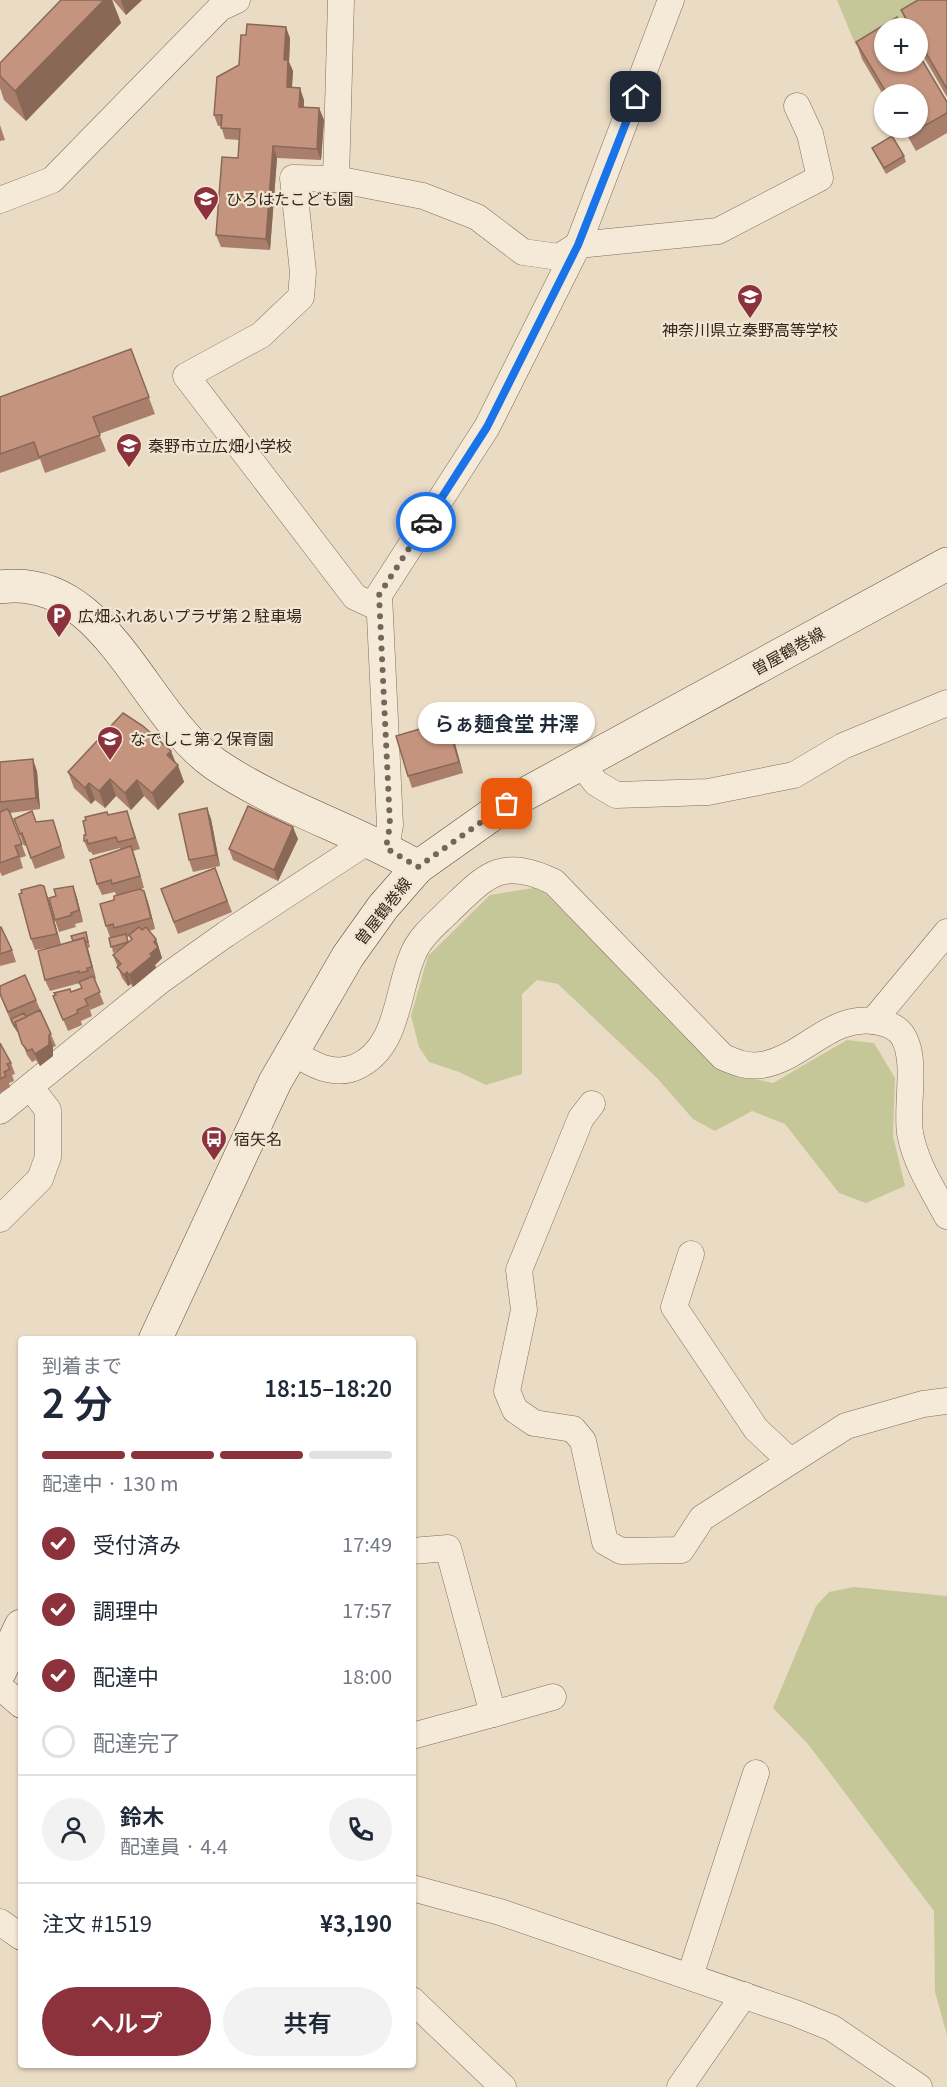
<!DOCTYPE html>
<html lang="ja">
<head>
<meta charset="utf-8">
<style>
	body { margin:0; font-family:Georgia,"Noto Sans JP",serif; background:#f2f2f3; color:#1f2937; height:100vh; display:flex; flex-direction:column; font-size:22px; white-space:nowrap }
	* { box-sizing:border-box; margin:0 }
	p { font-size:20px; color:#747a83 }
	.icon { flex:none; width:33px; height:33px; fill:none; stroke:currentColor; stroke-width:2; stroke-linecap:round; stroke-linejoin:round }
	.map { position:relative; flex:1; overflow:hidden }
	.drawer { position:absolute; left:18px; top:1336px; width:398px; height:732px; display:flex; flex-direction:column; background:#fff; border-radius:6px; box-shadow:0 2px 4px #0004 }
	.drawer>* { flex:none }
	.buttons { position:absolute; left:874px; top:18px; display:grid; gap:12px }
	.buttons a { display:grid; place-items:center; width:54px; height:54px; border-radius:50%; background:#fff; box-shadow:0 2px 4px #0004; font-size:30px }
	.pin { position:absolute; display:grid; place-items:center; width:51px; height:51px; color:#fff; margin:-26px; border-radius:12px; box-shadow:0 3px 9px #0006 }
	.courier { position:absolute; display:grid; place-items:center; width:60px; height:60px; margin:-30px; border:4px solid #1a73e8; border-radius:50%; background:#fff; color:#222; box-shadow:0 2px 8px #0007 }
	.bubble { position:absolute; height:42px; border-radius:21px; background:#fff; box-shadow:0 2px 4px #0004; font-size:20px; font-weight:600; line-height:42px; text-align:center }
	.head em { font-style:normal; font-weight:600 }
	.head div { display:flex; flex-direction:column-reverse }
	.head { display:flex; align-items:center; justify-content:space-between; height:102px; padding:0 24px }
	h1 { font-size:39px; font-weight:600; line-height:45px }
	.bar { display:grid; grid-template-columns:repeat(4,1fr); gap:9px 6px; align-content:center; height:72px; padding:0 24px }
	.bar i { height:8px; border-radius:4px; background:#e0e1e3 }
	.bar .active { background:#8c323c }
	.bar p { grid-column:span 4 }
	.line { display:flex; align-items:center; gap:15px; padding:0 24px; border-top:2px solid #e0e1e3 }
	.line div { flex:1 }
	.round { display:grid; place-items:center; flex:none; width:63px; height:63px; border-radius:32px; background:#f2f2f3 }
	ol { padding:0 24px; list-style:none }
	li { display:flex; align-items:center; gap:18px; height:66px }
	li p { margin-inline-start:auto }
	li .icon { padding:6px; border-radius:50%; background:#8c323c; color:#fff; stroke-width:4 }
	li:last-child { color:#747a83 }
	li i { width:33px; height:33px; border:3px solid #e0e1e3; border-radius:50% }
	.primary-button { display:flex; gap:12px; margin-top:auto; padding:12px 24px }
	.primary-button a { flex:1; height:69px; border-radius:36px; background:#8c323c; color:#fff; font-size:24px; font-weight:600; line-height:69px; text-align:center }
	.primary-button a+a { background:#f2f2f3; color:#1f2937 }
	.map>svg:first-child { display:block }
	.green { fill:#c6c799 }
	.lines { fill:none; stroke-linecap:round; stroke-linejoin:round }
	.street-casing { stroke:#826d5c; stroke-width:27 }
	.secondary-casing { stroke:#644e3f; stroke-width:34 }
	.street { stroke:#f5e9d7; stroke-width:26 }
	.secondary { stroke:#f5e9d7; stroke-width:33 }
	.wall { fill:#a97f6c; fill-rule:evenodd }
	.shaded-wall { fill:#896858 }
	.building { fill:#c4947e; stroke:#896858; stroke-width:1.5 }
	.done { stroke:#746659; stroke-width:6; stroke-dasharray:0 10.8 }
	.route { stroke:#1a73e8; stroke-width:8 }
	.labels { text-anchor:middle; stroke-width:4.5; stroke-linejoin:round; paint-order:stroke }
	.poi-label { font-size:16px; fill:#34271f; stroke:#f2e6d3; text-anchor:start }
	.street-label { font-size:16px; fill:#34271f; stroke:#f2e6d3 }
</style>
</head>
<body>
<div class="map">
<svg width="947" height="2087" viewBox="0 0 947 2087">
	<rect width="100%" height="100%" fill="#eadbc4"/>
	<g class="green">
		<path d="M837 0H935L856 46Z"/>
		<path d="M539 887 722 1071 773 1083 847 1040 874 1043 895 1078 893 1136 905 1186 866 1203 839 1193 785 1124 752 1111 715 1131 693 1119 657 1078 558 984 537 980 522 994V1074L486 1085 459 1072 429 1062 419 1047 411 1016 428 956 490 895Z"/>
		<path d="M854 1587 947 1596V2035L935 1992 934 1911 808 1744 773 1708 816 1606 829 1592Z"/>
	</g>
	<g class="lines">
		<defs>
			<g id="street">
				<path d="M336 179 341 0"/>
				<path d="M0 200 52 180 220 8 237 0"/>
				<path d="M379 608 355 597 186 376 261 335 301 297 303 272 293 178 336 179 423 196 477 217 523 252 559 257 578 245 718 231 820 178 810 134 797 106"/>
				<path d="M581 764 596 783 616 795 708 792 794 775 843 746 947 703"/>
				<path d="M386 848 390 825 379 595 487 427 578 245 671 0"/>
				<path d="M873 1021 947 932"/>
				<path d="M293 1052C311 1064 333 1077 356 1067 399 1048 396 993 413 954 420 937 435 925 448 912 486 876 500 856 554 882L723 1057C737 1063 747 1067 762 1065 806 1057 831 1012 879 1022 889 1024 899 1028 904 1038 917 1062 906 1105 910 1133 915 1162 933 1190 947 1216"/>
				<path d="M592 1104 581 1118 519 1270 524 1310 507 1391 515 1410 534 1423 573 1429 583 1441 605 1542 621 1551 681 1550 702 1518 846 1426 923 1404 947 1401"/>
				<path d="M0 1111 160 981 226 934 370 840"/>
				<path d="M0 1219 40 1179 48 1157V1110L31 1088"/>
				<path d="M691 1254 674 1307 756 1429 790 1461"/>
				<path d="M412 1551 448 1548 493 1714 412 1736"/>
				<path d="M0 1687 21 1705"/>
				<path d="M493 1714 553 1697"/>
				<path d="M412 1888 500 1912 795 2013 832 2028 919 2087"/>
				<path d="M0 1922 21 1937"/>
				<path d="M690 1976 756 1773"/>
				<path d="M412 2000 503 2087"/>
				<path d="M680 2087 744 1995"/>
			</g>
			<g id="secondary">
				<path d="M0 587C106 572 142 713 215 764 278 807 353 829 418 867"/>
				<path d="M155 1340 275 1082 348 956 383 907 418 867 507 804 947 564"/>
				<path d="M0 1671 21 1626"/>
			</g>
		</defs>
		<use href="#street" class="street-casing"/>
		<use href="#secondary" class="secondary-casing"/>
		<use href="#street" class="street"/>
		<use href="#secondary" class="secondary"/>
	</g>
	<g class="wall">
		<path d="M61 0H112L121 23 26 121 4 100 0 88V63Z"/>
		<path d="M113 0H142L126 15Z"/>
		<path d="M947 0V97L918 47V28H908L901 10Z"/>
		<path d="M290 38 289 62 293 71 292 88 304 100V107L319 108 324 120 321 160 277 158 270 250 221 247 216 235 238 158 239 140 225 139 221 126H218L214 115 239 65Z"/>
		<path d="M856 42 947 102V133L916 151 903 128H918V94H885V98L862 59Z"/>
		<path d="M0 125 5 140 0 141Z"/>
		<path d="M872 148 904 156 906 162 886 174 875 154Z"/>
		<path d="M131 349 155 414 99 434 106 451 45 473 40 459 0 473V397Z"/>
		<path d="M447 721 463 773 412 788 408 776Z"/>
		<path d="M171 751 184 782 158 810 144 796 131 810 116 796 105 808 95 800 91 804 74 788 68 772Z"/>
		<path d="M0 766 37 771 40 809 10 813 26 856 20 858 23 868 2 876 0 872Z"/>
		<path d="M207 808 211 819 220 866 193 872 189 860Z"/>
		<path d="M127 811 140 849 133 851 144 888 140 889 144 891 148 902 155 929 149 931 156 939 162 958 155 965 156 968 133 987 131 984 128 986 122 978 113 955 117 951 113 953 110 937 106 926 116 895 115 892 102 895 97 884 120 850V848L93 855 91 852H89L84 841 86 835 109 815ZM130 936 131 940 128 942 127 937Z"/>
		<path d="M14 819 36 822 57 831 65 858 35 869 26 845 24 846Z"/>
		<path d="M298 839 278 881 233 860 229 849Z"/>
		<path d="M215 868 232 912 178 934 161 889Z"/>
		<path d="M73 886 77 898 83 922 75 924 76 927 59 932 55 920 56 896Z"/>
		<path d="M48 898 61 945 73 941 86 932 90 947 88 948 96 979H94L104 1004 90 1010 92 1016 81 1021 82 1025 68 1031 53 996 71 992 82 988 80 983 50 991 45 980 53 947 35 950 31 939Z"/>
		<path d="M0 928 12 950 16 962 0 966Z"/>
		<path d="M0 986 36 1000 56 1046 53 1047V1056L40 1066 36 1060 32 1062 27 1055 18 1032H17L12 1024 0 995Z"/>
		<path d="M0 1043 11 1063 15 1074 12 1075 14 1081 9 1083 10 1087 0 1093Z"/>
	</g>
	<g class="shaded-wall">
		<path d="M104 0H112L121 23 26 121 15 91Z"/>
		<path d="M121 0H142L126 15Z"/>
		<path d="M286 27 290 38 289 62 293 71 291 99 287 87 284 60Z"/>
		<path d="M300 88 304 100 303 118 299 107Z"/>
		<path d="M319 108 324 120 321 160 317 149Z"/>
		<path d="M273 146 277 158 270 250 266 239Z"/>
		<path d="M447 721 452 732 463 773 459 762Z"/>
		<path d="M171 751 176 767 178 765 184 782 158 810 152 793 167 755Z"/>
		<path d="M33 759 37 771 40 809 36 798Z"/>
		<path d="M110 779 116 796 105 808 99 791Z"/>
		<path d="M137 780 144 796 131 810 125 793Z"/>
		<path d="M89 783 95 800 91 804 85 788Z"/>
		<path d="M207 808 211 819 220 866 216 855Z"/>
		<path d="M293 827 298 839 278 881 274 870Z"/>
		<path d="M131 846 135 857 144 888 140 876Z"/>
		<path d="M44 886 48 898 61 945 57 934Z"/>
		<path d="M73 886 77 898 83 922 79 910Z"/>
		<path d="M144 891 148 902 155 929 151 918Z"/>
		<path d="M84 938 88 950 96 979 92 967Z"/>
		<path d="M156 939 162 958 155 965 156 968 133 987 129 975 150 954 154 942Z"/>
		<path d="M127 972 131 984 128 986 124 975Z"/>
		<path d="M49 1035 53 1047V1056L40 1066 35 1054Z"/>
	</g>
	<g class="building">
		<path d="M61 0H104L15 91 0 76V63Z"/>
		<path d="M918 0H947V89L918 39V28H912L901 10Z"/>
		<path d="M897 17 903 28H885V62H918V53L947 102V113L910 134 906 128H918V94H887L856 42Z"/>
		<path d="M247 24 286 27 284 60H288L287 87 300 88 299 107 319 108 317 149 273 146 266 239 216 235 222 157 238 158 240 129 221 128 222 115H214L217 77 239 65 241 35H246Z"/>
		<path d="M892 136 904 156 884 168 872 148Z"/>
		<path d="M131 349 149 397 93 417 100 435 39 457 34 442 0 454V397Z"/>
		<path d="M123 713 143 726 171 751 167 755 178 765 152 793 137 780 125 793 110 779 99 791 89 783 85 788 68 772Z"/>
		<path d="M447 721 459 762 408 776 396 736Z"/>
		<path d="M33 759 36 798 0 802V762Z"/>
		<path d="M248 806 293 827 274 870 229 849Z"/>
		<path d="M207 808 216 855 189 860 179 814Z"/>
		<path d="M7 809 9 811 22 844 15 846 19 856 0 863V812Z"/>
		<path d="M32 811 36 822 53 820 61 846 31 858 22 833 20 834 14 819Z"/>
		<path d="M127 811 135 838 118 842 116 837 88 844 87 840 84 841V835H86L83 821 86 820 85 817 107 812 108 815Z"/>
		<path d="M131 846 140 876 112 884 111 880 97 884 90 860Z"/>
		<path d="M215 868 227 901 174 922 161 889Z"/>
		<path d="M40 885 44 886 57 934 31 939 19 894 22 893 21 890Z"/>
		<path d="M73 886 79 910 71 913 72 915 55 920 49 898 56 896 54 889Z"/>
		<path d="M140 889 144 891 151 918 114 928 113 924 106 926 100 904 114 900V896Z"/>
		<path d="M1 927 12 950 0 954V928Z"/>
		<path d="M139 927 142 930 146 927 156 939 154 942 158 947 150 954 152 956 129 975 127 972 124 975 117 967 121 964 113 955 132 939 129 935Z"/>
		<path d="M86 932 88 942H86L84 938 73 941 71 936Z"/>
		<path d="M126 934 128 942 111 947 109 938Z"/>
		<path d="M84 938 92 967 87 968 88 971 79 973V971L45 980 38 951Z"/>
		<path d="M25 975 36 1000 8 1012 0 994V986Z"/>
		<path d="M93 976 100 992 85 999 88 1005 77 1010 78 1013 63 1020 53 996 56 995 54 993 70 989 71 992 82 988 79 982Z"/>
		<path d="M40 1010 51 1034 49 1035V1045L35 1054 32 1049 28 1051 22 1044 15 1022Z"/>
		<path d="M24 1013 26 1017 15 1022 16 1026 15 1027 11 1019Z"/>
		<path d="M0 1043 11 1063 7 1064 10 1069 4 1072 6 1076 0 1079Z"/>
	</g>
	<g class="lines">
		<path class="done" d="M426 522 379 595 390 825 386 848 418 867 507 804"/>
		<path class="route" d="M426 522 487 427 578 245 636 97"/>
	</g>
	<defs>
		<symbol id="school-pin" viewBox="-11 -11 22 30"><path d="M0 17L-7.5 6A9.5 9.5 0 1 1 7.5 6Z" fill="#8c323c" stroke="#f2e6d3"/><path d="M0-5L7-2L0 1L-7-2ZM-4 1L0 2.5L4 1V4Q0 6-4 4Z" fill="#fff"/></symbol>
		<symbol id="parking-pin" viewBox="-11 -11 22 30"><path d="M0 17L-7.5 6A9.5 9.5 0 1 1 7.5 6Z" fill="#8c323c" stroke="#f2e6d3"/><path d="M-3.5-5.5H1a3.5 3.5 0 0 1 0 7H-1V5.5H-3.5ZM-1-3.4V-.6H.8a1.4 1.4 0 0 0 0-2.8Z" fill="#fff"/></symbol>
		<symbol id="bus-pin" viewBox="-11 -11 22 30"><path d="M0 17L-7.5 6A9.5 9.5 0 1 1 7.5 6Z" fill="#8c323c" stroke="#f2e6d3"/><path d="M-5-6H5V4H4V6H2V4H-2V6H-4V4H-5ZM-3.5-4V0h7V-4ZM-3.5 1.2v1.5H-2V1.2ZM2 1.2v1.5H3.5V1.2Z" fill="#fff"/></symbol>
	</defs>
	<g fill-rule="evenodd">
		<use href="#school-pin" x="191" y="184" width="30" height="40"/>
		<use href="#school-pin" x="735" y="282" width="30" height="40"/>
		<use href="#school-pin" x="114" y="431" width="30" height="40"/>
		<use href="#parking-pin" x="44" y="601" width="30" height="40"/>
		<use href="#school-pin" x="95" y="724" width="30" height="40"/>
		<use href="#bus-pin" x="199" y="1124" width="30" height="40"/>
	</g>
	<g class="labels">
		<g class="poi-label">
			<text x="226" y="205">ひろはたこども園</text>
			<text x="750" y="336" text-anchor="middle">神奈川県立秦野高等学校</text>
			<text x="148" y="452">秦野市立広畑小学校</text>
			<text x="78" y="622">広畑ふれあいプラザ第２駐車場</text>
			<text x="130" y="745">なでしこ第２保育園</text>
			<text x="234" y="1145">宿矢名</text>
		</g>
		<g class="street-label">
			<text transform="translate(788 651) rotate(-29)" y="6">曽屋鶴巻線</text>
			<text transform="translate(383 911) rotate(-52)" y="6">曽屋鶴巻線</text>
		</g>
	</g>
</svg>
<div class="buttons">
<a>+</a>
<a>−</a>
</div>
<div class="pin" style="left:507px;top:804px;background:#ea580c"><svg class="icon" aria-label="bag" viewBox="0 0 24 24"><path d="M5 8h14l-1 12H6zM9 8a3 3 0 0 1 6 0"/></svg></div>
<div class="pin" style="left:636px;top:97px;background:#1f2937"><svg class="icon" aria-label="home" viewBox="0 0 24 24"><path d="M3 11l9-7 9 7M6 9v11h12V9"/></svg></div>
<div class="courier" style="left:426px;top:522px"><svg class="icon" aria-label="car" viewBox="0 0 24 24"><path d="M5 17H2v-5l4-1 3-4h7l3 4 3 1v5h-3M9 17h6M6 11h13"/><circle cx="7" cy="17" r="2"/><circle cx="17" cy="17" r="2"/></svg></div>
<div class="bubble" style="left:418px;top:702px;width:177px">らぁ麺食堂 井澤</div>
<section class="drawer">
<div class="head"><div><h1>2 分</h1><p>到着まで</p></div><em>18:15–18:20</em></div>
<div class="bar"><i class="active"></i><i class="active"></i><i class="active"></i><i></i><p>配達中 · 130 m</p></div>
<ol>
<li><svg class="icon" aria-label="check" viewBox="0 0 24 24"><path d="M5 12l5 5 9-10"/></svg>受付済み<p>17:49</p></li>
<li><svg class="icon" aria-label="check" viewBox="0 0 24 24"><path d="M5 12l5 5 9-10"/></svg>調理中<p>17:57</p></li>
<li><svg class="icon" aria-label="check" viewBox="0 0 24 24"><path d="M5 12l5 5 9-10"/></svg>配達中<p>18:00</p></li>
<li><i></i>配達完了</li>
</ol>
<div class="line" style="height:108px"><a class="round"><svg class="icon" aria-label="person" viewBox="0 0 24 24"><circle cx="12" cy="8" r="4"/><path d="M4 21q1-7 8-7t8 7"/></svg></a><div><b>鈴木</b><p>配達員 · 4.4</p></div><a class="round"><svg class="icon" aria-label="phone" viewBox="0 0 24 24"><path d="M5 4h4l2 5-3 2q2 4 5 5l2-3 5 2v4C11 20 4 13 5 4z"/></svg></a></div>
<div class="line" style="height:78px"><div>注文 #1519</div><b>¥3,190</b></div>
<div class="primary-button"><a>ヘルプ</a><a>共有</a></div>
</section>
</div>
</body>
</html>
